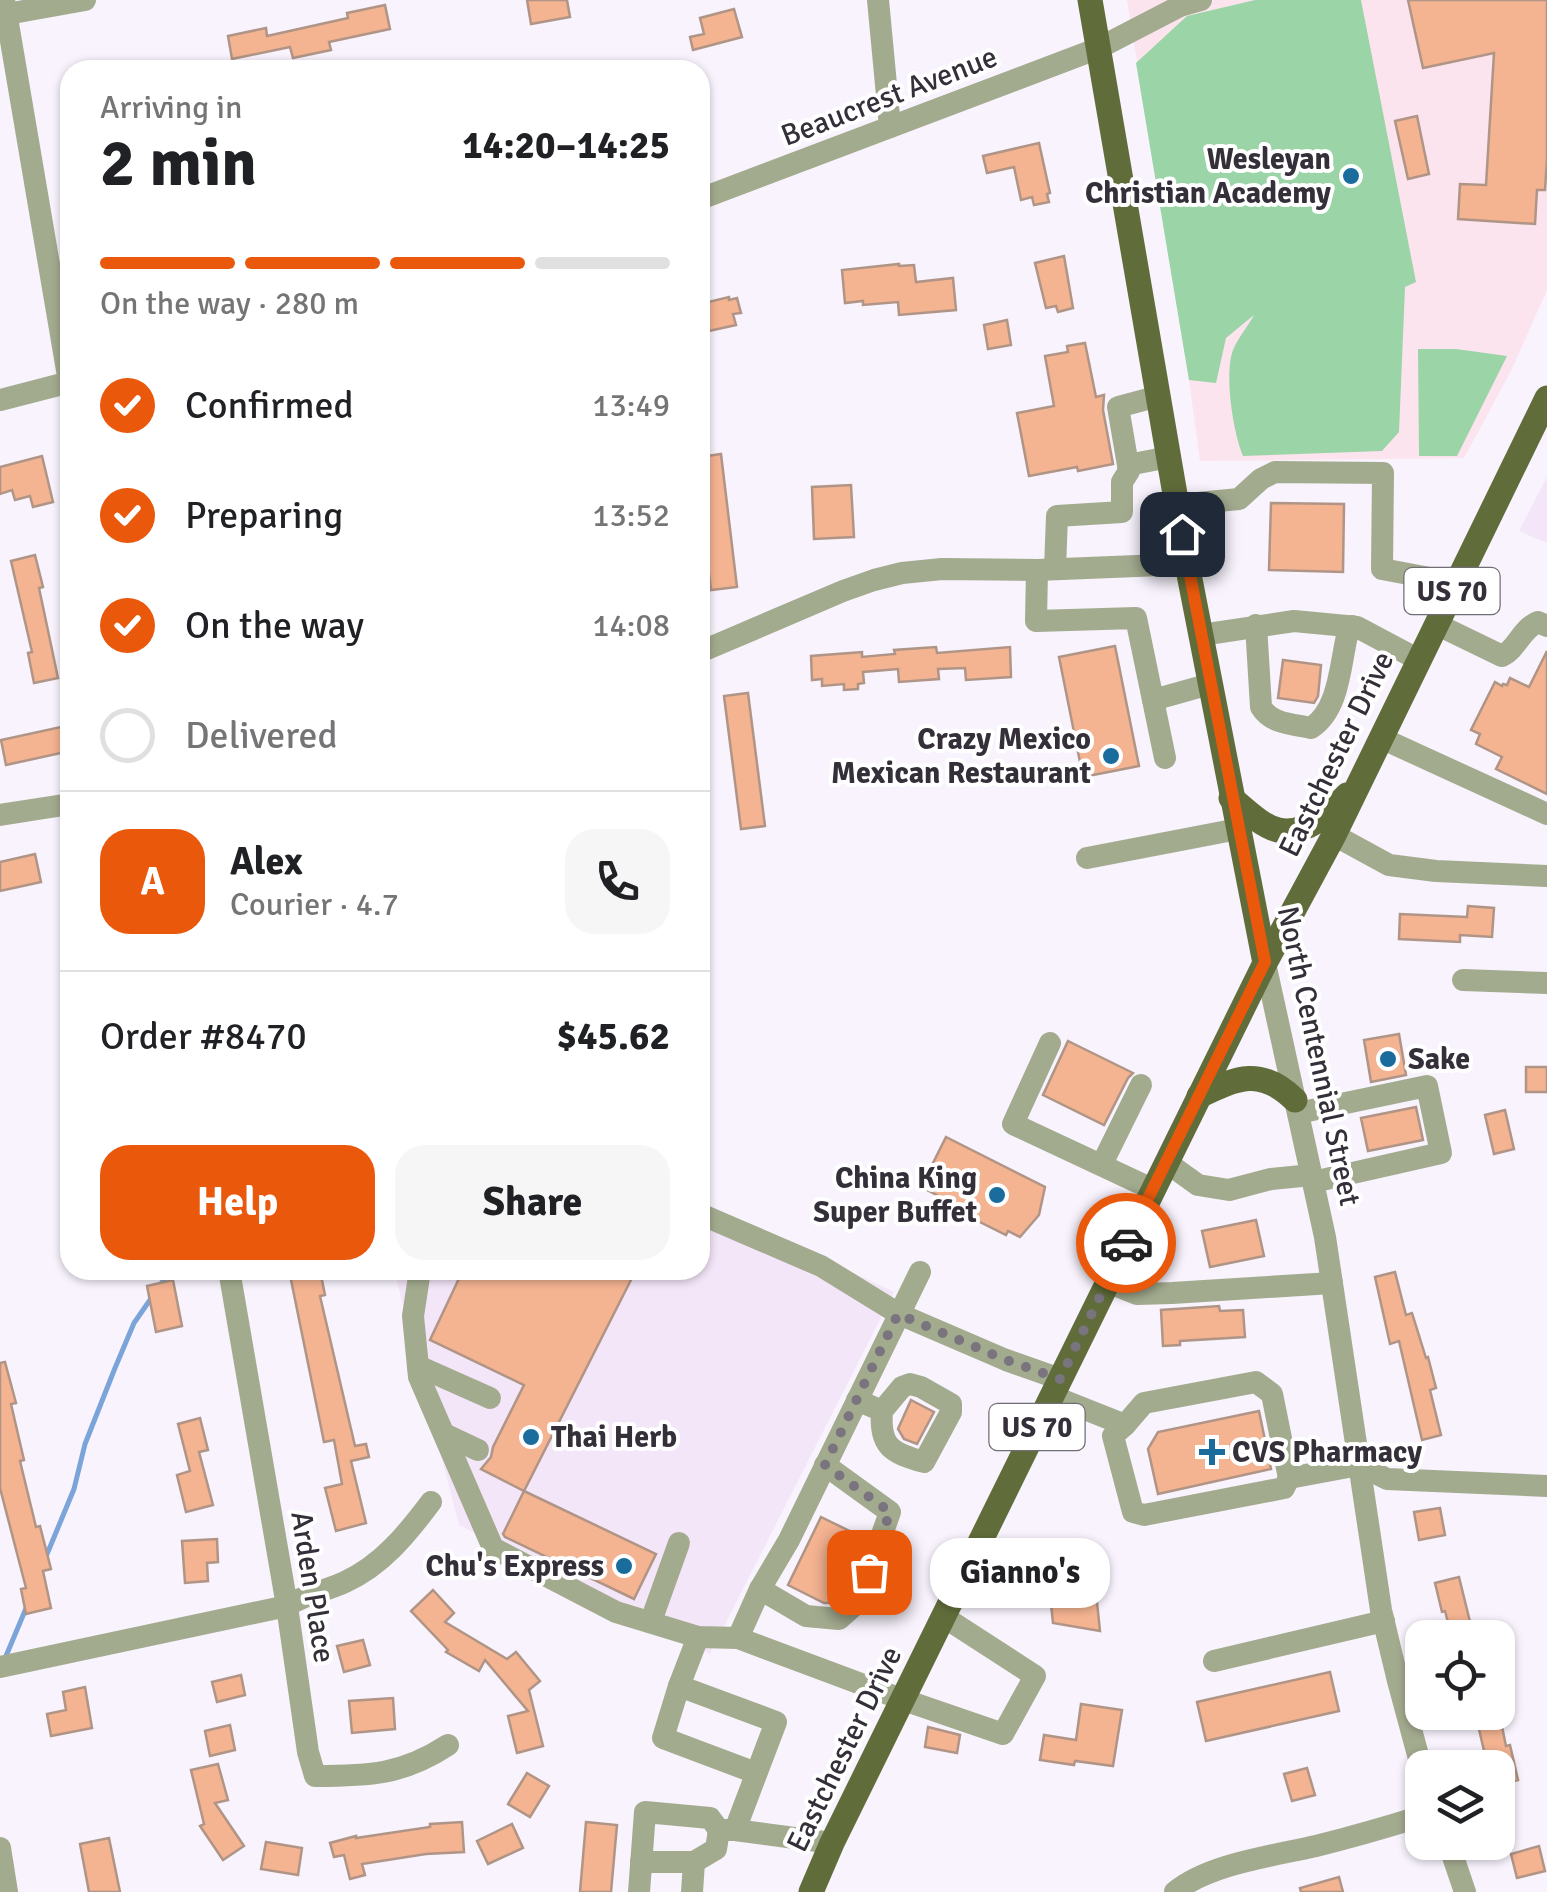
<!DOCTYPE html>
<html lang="en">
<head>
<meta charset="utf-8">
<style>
	body { margin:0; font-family:Signika,sans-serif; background:#f6f6f6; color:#202124; height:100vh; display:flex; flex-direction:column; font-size:38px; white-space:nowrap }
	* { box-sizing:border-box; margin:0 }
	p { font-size:32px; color:#757577 }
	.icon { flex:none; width:55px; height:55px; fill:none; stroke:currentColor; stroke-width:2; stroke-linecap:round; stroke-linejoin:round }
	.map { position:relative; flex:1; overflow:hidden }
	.side { position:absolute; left:60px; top:60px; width:650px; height:1220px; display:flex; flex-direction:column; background:#fff; border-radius:30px; box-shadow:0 2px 8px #0004 }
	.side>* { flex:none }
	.fabs { position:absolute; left:1405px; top:1620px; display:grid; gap:20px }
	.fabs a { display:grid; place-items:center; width:110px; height:110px; border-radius:20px; background:#fff; box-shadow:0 2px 8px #0004; font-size:50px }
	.pin { position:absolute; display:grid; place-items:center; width:85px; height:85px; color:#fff; margin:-42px; border-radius:20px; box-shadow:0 5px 15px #0006 }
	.courier { position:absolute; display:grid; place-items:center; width:100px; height:100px; margin:-50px; border:8px solid #ea580c; border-radius:50%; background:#fff; color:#222; box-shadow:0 2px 12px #0007 }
	.bubble { position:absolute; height:70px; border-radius:30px; background:#fff; box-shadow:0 2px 8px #0004; font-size:32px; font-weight:700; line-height:70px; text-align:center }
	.head em { font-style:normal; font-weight:700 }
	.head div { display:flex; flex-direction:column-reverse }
	.head { display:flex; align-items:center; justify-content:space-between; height:170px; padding:0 40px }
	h1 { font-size:65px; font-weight:700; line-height:75px }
	.bar { display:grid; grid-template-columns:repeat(4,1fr); gap:15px 10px; align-content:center; height:120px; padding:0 40px }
	.bar i { height:12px; border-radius:8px; background:#e0e0e0 }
	.bar .selected { background:#ea580c }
	.bar p { grid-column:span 4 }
	.line { display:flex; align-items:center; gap:25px; padding:0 40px; border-top:2px solid #e0e0e0 }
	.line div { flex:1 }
	.round { display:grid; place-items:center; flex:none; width:105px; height:105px; border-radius:30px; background:#f6f6f6 }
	ol { padding:0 40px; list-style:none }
	li { display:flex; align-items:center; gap:30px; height:110px }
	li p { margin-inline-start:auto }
	li .icon { padding:10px; border-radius:50%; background:#ea580c; color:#fff; stroke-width:4 }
	li:last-child { color:#757577 }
	li i { width:55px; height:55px; border:5px solid #e0e0e0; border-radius:50% }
	.primary-button { display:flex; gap:20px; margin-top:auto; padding:20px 40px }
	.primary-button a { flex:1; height:115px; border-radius:30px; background:#ea580c; color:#fff; font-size:40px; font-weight:700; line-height:115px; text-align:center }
	.primary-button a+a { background:#f6f6f6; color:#202124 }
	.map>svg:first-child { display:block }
	.commercial { fill:#f4e6f9 }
	.education { fill:#fce4ef }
	.green { fill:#9bd4a7 }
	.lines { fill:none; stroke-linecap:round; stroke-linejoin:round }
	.stream { stroke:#7ba5d9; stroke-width:5 }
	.building { fill:#f4b391; stroke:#b09587; stroke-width:2.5 }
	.minor { stroke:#a3ab8f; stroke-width:22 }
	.major { stroke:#606d3a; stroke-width:25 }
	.done { stroke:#79747e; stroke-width:10; stroke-dasharray:0 18 }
	.route { stroke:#ea580c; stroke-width:12 }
	.poi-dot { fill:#1a6c9d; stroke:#fff; stroke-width:4 }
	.labels { text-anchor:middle; stroke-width:8; stroke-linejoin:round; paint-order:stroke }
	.shield { fill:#fff; stroke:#716d74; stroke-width:2.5 }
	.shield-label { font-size:28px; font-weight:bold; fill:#342f39 }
	.street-label { font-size:30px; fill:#342f39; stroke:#fff }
	.poi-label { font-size:30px; font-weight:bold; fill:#342f39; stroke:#fff; text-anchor:end }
</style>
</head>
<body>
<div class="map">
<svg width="1547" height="1892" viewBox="0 0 1547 1892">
	<rect width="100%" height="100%" fill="#f8f3fd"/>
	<g class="commercial">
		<path d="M1547 477V543L1519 531Z"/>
		<path d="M700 1201 894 1292 710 1654 459 1525 394 1270H700Z"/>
	</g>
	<path class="education" d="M1127 0H1547V290L1511 371 1464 458 1200 461 1189 380Z"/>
	<g class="green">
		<path d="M1255 0H1361L1416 282 1405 287 1399 432 1382 451 1243 456C1233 432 1224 374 1233 350 1238 338 1248 326 1254 315L1226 338 1216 383 1189 380 1136 63 1187 16Z"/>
		<path d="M1418 349H1456L1507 356 1457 456H1419Z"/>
	</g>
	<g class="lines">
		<g class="stream">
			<path d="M158 1288 171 1270"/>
			<path d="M45 1559 74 1489 85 1444 115 1368 134 1323 152 1297"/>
			<path d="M6 1656 27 1606"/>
		</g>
	</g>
	<g class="building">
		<path d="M527 0H567L570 17 531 24Z"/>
		<path d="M1408 0H1547V159L1545 190H1537L1535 224 1458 219 1460 184 1486 185 1494 53 1423 68Z"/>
		<path d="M385 5 390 29 329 42 331 50 293 58 290 47 232 59 228 36 266 28 267 36 348 18 347 13Z"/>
		<path d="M734 9 742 37 693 50 690 37 704 34 700 18Z"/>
		<path d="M1417 116 1429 174 1408 179 1395 121Z"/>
		<path d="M1039 143 1050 193 1047 194 1049 202 1034 205 1032 197 1021 200 1014 167 987 173 983 156Z"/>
		<path d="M1064 256 1073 308 1058 312 1056 306 1046 308 1035 263Z"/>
		<path d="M899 264V266L914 265 916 282 953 278 956 310 899 315 898 302 863 305V301L845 303 842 270Z"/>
		<path d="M729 297V300L737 298 741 313 733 314 736 325 700 333V304Z"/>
		<path d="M1007 320 1011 345 988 349 984 325Z"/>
		<path d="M1085 343 1096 397 1104 395 1103 410 1113 464 1078 471 1077 467 1029 476 1017 413 1054 406 1045 356 1068 352 1067 346Z"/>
		<path d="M721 454 737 587 711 590 700 497V457Z"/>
		<path d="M42 456 53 502 33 507 30 496 15 500 12 490 0 494V467Z"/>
		<path d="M851 485 854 537 814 539 812 487Z"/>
		<path d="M1271 503 1344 504 1343 572 1269 570Z"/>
		<path d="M35 555 43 587 39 588 58 678 34 683 28 653 32 652 11 561Z"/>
		<path d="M1115 646 1139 766 1083 777 1059 657Z"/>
		<path d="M936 647 937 653 1010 647 1011 677 966 680 965 668 938 669 939 679 899 682 898 669 863 672 864 683 858 684V689L844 690V684L822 686V679L812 680 811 656 862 652V657L895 654 894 650Z"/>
		<path d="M1547 651V794L1496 769 1502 757 1476 744 1480 734 1471 730 1495 682 1502 686 1503 684 1507 685 1510 678 1529 687Z"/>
		<path d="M1283 660 1321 665 1318 696 1314 703 1278 698Z"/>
		<path d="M748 693 765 826 741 829 724 696Z"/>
		<path d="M70 725V751L6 765 1 740Z"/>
		<path d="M35 854 41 882 0 891V862Z"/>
		<path d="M1468 906 1494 908 1492 937 1460 935V942L1399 939 1400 914 1467 917Z"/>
		<path d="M1399 1034 1406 1075 1371 1082 1364 1040Z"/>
		<path d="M1068 1041 1133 1073 1128 1078 1104 1125 1043 1095Z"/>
		<rect x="1526" y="1067" width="21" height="25"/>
		<path d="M1416 1107 1423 1140 1368 1151 1361 1118Z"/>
		<path d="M1505 1110 1514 1149 1494 1154 1485 1115Z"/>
		<path d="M946 1137 1045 1187 1039 1215 1020 1237 1008 1231 1006 1235 966 1215 968 1211 921 1187Z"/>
		<path d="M1256 1220 1264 1256 1210 1267 1202 1231Z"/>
		<path d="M289 1270H320L325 1295 320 1296 355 1446 366 1444 369 1457 351 1461 366 1523 336 1531 325 1488 342 1484 334 1440 324 1442Z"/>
		<path d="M463 1270H636L524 1491 481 1469 491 1457 493 1447 524 1385 430 1340Z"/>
		<path d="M1395 1272 1406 1315 1412 1313 1426 1358 1428 1357 1436 1388 1430 1390 1441 1435 1422 1440 1399 1341 1390 1344 1375 1277Z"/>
		<path d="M173 1280 182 1326 156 1332 147 1286Z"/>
		<path d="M1219 1306 1220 1311 1243 1310 1245 1337 1180 1341V1345L1163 1346 1161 1310Z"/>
		<path d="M5 1362 16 1403 11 1404 24 1460 20 1461 36 1527 40 1526 51 1569 43 1571 51 1608 26 1614 21 1589 26 1588 0 1488V1363Z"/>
		<path d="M911 1400 934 1412 917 1444 904 1439 898 1429Z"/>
		<path d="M1259 1411 1271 1469 1158 1494 1148 1449 1158 1432Z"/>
		<path d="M200 1418 208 1450 199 1452 213 1505 186 1512 177 1475 190 1471 178 1424Z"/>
		<path d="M524 1491 656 1554 634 1599 505 1537 503 1534Z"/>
		<path d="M1440 1508 1445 1535 1419 1540 1414 1512Z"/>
		<path d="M821 1517 864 1538 832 1603H824L788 1585Z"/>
		<path d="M217 1539 218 1562 207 1563 208 1581 185 1583 182 1541Z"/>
		<path d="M1060 1548 1092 1554 1100 1631 1053 1623 1051 1604 1055 1603 1052 1566Z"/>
		<path d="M1459 1577 1474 1638H1452L1445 1611 1442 1612 1435 1583Z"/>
		<path d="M433 1590 454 1613 445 1622 507 1659 516 1652 540 1681 529 1690 543 1746 517 1753 508 1716 528 1711 485 1660 479 1671 446 1652 448 1650 411 1611Z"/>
		<path d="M363 1640 370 1665 344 1672 337 1646Z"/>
		<path d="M1330 1672 1339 1711 1206 1741 1197 1702Z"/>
		<path d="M241 1675 245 1695 217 1702 212 1682Z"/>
		<path d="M85 1687 92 1728 51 1736 47 1714 66 1710 63 1692Z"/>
		<path d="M393 1698 395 1729 352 1733 349 1701Z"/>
		<path d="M1081 1704 1122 1710 1113 1766 1075 1761 1074 1765 1040 1760 1044 1735 1076 1740Z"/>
		<path d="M1475 1712H1499L1506 1746 1510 1745 1518 1780 1498 1785V1768H1488Z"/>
		<path d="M230 1725 235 1750 210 1756 205 1731Z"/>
		<path d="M928 1727 960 1735 957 1753 925 1747Z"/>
		<path d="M218 1764 228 1800 215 1803 244 1846 223 1860 200 1826 204 1824 191 1770Z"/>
		<path d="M1307 1768 1315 1795 1292 1801 1284 1774Z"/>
		<path d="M527 1773 549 1786 530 1817 508 1804Z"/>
		<path d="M462 1822 464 1852 426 1854 362 1864 365 1875 350 1879 344 1855 334 1857 330 1843 356 1836V1838L430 1827V1824Z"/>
		<path d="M586 1822 617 1825 611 1892H580Z"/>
		<path d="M512 1824 523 1848 488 1864 477 1841Z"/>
		<path d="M109 1838 120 1892H89L80 1844Z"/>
		<path d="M266 1842 302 1848 298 1875 261 1869Z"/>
		<path d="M1539 1846 1545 1871 1517 1878 1511 1854Z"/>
		<path d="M1339 1877 1343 1892H1301L1300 1888Z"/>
	</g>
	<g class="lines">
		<g class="minor">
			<path d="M4 0 69 382"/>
			<path d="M878 0 890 127"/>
			<path d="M7 14 85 0"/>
			<path d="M700 199 1099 48 1180 6 1201 0"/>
			<path d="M0 400 70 382"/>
			<path d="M1128 465 1169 457"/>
			<path d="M1177 505 1239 499 1261 479 1275 472 1383 473 1382 569 1456 583"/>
			<path d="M1055 569 1057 516 1122 512V482L1129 471 1118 407 1159 396"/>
			<path d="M1037 570 1036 621 1136 618 1153 700 1210 684"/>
			<path d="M1436 624 1502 656C1517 649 1521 629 1538 622L1547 626"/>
			<path d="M1256 625 1261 707C1271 724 1293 724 1311 728 1339 710 1340 666 1347 636L1352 626"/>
			<path d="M1201 635 1294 621 1357 627 1419 660"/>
			<path d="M700 652 843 591 874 580 902 573 942 569 1037 570 1187 564"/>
			<path d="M1153 700 1165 758"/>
			<path d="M1381 738 1547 814"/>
			<path d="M0 815 70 804"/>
			<path d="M1334 835 1389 865 1436 871 1547 876"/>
			<path d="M1087 858 1238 829"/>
			<path d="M1265 963 1325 1237 1381 1610 1398 1681 1422 1770"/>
			<path d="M1463 980 1547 983"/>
			<path d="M1050 1043 1013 1124 1152 1189"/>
			<path d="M1298 1113 1427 1086 1441 1153 1313 1182"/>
			<path d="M1166 1162 1198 1185 1229 1190 1271 1179 1312 1175"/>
			<path d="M1102 1164 1141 1085"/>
			<path d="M700 1214 821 1266 899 1314 1006 1360 1060 1379"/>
			<path d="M229 1270 287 1606 308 1752 315 1776C369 1776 402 1775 448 1745"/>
			<path d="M420 1270 413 1316 419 1377 493 1548 616 1612 698 1637 738 1638"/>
			<path d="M920 1272 789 1540 760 1589 738 1638 904 1700 1003 1734 1035 1676 944 1617"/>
			<path d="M1107 1282 1137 1294 1172 1293 1332 1283"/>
			<path d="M418 1366 490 1398"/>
			<path d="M1052 1396 1125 1425 1144 1403 1256 1382 1272 1394 1289 1478 1359 1465"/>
			<path d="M857 1400 882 1411C879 1447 892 1453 924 1462L951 1412V1404L921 1387 910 1384 902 1387 882 1411"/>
			<path d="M1125 1425 1113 1436 1133 1512 1144 1515 1284 1488 1289 1478"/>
			<path d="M444 1434 478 1450"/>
			<path d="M1359 1465 1387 1479 1547 1486"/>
			<path d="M760 1589 806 1616 839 1619 858 1602 890 1512 825 1465"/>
			<path d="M651 1621 679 1543"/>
			<path d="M698 1637 679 1686 663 1738 756 1773"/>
			<path d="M1214 1661 1384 1621"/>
			<path d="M0 1667 287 1606C305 1594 326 1591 345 1582 382 1565 407 1534 431 1502"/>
			<path d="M679 1686 776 1722 735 1830"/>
			<path d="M1448 1842 1465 1892"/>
			<path d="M0 1848 7 1892"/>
			<path d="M641 1862H694L716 1849 719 1830"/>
			<path d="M639 1892 645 1812 710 1818 719 1830H735L832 1843"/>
			<path d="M692 1892 694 1862"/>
			<path d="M1175 1892C1208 1864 1273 1856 1316 1846 1352 1837 1387 1827 1422 1816"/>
		</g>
		<g class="major">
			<path d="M1090 0 1187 564 1265 963"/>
			<path d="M1231 798C1244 808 1261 826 1278 830 1305 836 1330 813 1347 795"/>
			<path d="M1199 1096C1238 1077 1261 1067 1295 1100"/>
			<path d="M811 1892 832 1843 1265 963 1334 835 1547 398"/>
		</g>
	</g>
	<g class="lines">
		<path class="done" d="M869 1572 890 1512 825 1465 898 1314 1006 1360 1060 1379 1126 1243"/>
		<path class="route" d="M1126 1243 1265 962 1182 534"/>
	</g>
	<g class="poi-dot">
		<circle cx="1351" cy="176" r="10"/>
		<circle cx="1111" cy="756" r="10"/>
		<circle cx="1388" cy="1059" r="10"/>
		<circle cx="997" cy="1195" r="10"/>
		<circle cx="531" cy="1437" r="10"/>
		<path d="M1207 1437h10v10h10v10h-10v10h-10v-10h-10v-10h10z"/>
		<circle cx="624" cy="1566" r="10"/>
	</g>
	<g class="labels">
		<g class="shield">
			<rect x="1404.5" y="568" width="95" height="46" rx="8"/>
			<rect x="989.5" y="1404" width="95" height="46" rx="8"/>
		</g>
		<g class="shield-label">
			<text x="1452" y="601">US 70</text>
			<text x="1037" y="1437">US 70</text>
		</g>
		<g class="street-label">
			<text transform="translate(889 96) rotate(-21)" y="10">Beaucrest Avenue</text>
			<text transform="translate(1336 754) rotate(-64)" y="10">Eastchester Drive</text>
			<text transform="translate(1319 1056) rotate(78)" y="10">North Centennial Street</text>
			<text transform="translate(313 1587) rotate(81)" y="10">Arden Place</text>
			<text transform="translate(844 1749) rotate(-64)" y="10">Eastchester Drive</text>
		</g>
		<g class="poi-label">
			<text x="1331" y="169">Wesleyan<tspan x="1331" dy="34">Christian Academy</tspan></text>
			<text x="1091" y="749">Crazy Mexico<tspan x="1091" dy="34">Mexican Restaurant</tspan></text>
			<text x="1408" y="1069" text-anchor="start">Sake</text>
			<text x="977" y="1188">China King<tspan x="977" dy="34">Super Buffet</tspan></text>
			<text x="551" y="1447" text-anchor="start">Thai Herb</text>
			<text x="1232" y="1462" text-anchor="start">CVS Pharmacy</text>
			<text x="604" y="1576">Chu's Express</text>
		</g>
	</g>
</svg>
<div class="fabs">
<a><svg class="icon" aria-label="locate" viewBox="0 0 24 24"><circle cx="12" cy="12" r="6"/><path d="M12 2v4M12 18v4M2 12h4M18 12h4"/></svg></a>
<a><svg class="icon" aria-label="layers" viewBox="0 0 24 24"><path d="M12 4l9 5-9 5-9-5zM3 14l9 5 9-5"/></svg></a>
</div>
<div class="pin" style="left:869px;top:1572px;background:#ea580c"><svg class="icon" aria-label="bag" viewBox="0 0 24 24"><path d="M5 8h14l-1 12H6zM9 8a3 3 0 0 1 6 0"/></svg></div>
<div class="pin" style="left:1182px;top:534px;background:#1f2937"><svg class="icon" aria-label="home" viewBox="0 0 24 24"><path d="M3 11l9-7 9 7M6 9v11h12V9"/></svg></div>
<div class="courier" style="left:1126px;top:1243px"><svg class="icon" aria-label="car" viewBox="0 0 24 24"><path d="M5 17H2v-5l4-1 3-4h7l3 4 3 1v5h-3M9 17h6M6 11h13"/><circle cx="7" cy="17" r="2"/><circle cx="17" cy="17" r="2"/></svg></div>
<div class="bubble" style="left:930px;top:1538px;width:180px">Gianno's</div>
<section class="side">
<div class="head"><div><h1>2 min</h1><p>Arriving in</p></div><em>14:20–14:25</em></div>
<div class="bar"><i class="selected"></i><i class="selected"></i><i class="selected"></i><i></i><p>On the way · 280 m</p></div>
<ol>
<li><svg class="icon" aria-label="check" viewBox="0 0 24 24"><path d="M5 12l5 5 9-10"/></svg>Confirmed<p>13:49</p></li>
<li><svg class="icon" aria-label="check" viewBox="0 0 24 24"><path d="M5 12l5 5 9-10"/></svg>Preparing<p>13:52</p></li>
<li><svg class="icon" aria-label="check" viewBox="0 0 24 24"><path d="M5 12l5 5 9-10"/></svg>On the way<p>14:08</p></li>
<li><i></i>Delivered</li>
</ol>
<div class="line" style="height:180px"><b class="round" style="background:#ea580c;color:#fff">A</b><div><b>Alex</b><p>Courier · 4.7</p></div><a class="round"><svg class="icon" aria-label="phone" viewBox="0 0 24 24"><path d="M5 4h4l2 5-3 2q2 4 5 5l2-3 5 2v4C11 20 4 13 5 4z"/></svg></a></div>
<div class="line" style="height:130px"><div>Order #8470</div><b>$45.62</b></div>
<div class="primary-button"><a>Help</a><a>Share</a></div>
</section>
</div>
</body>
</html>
